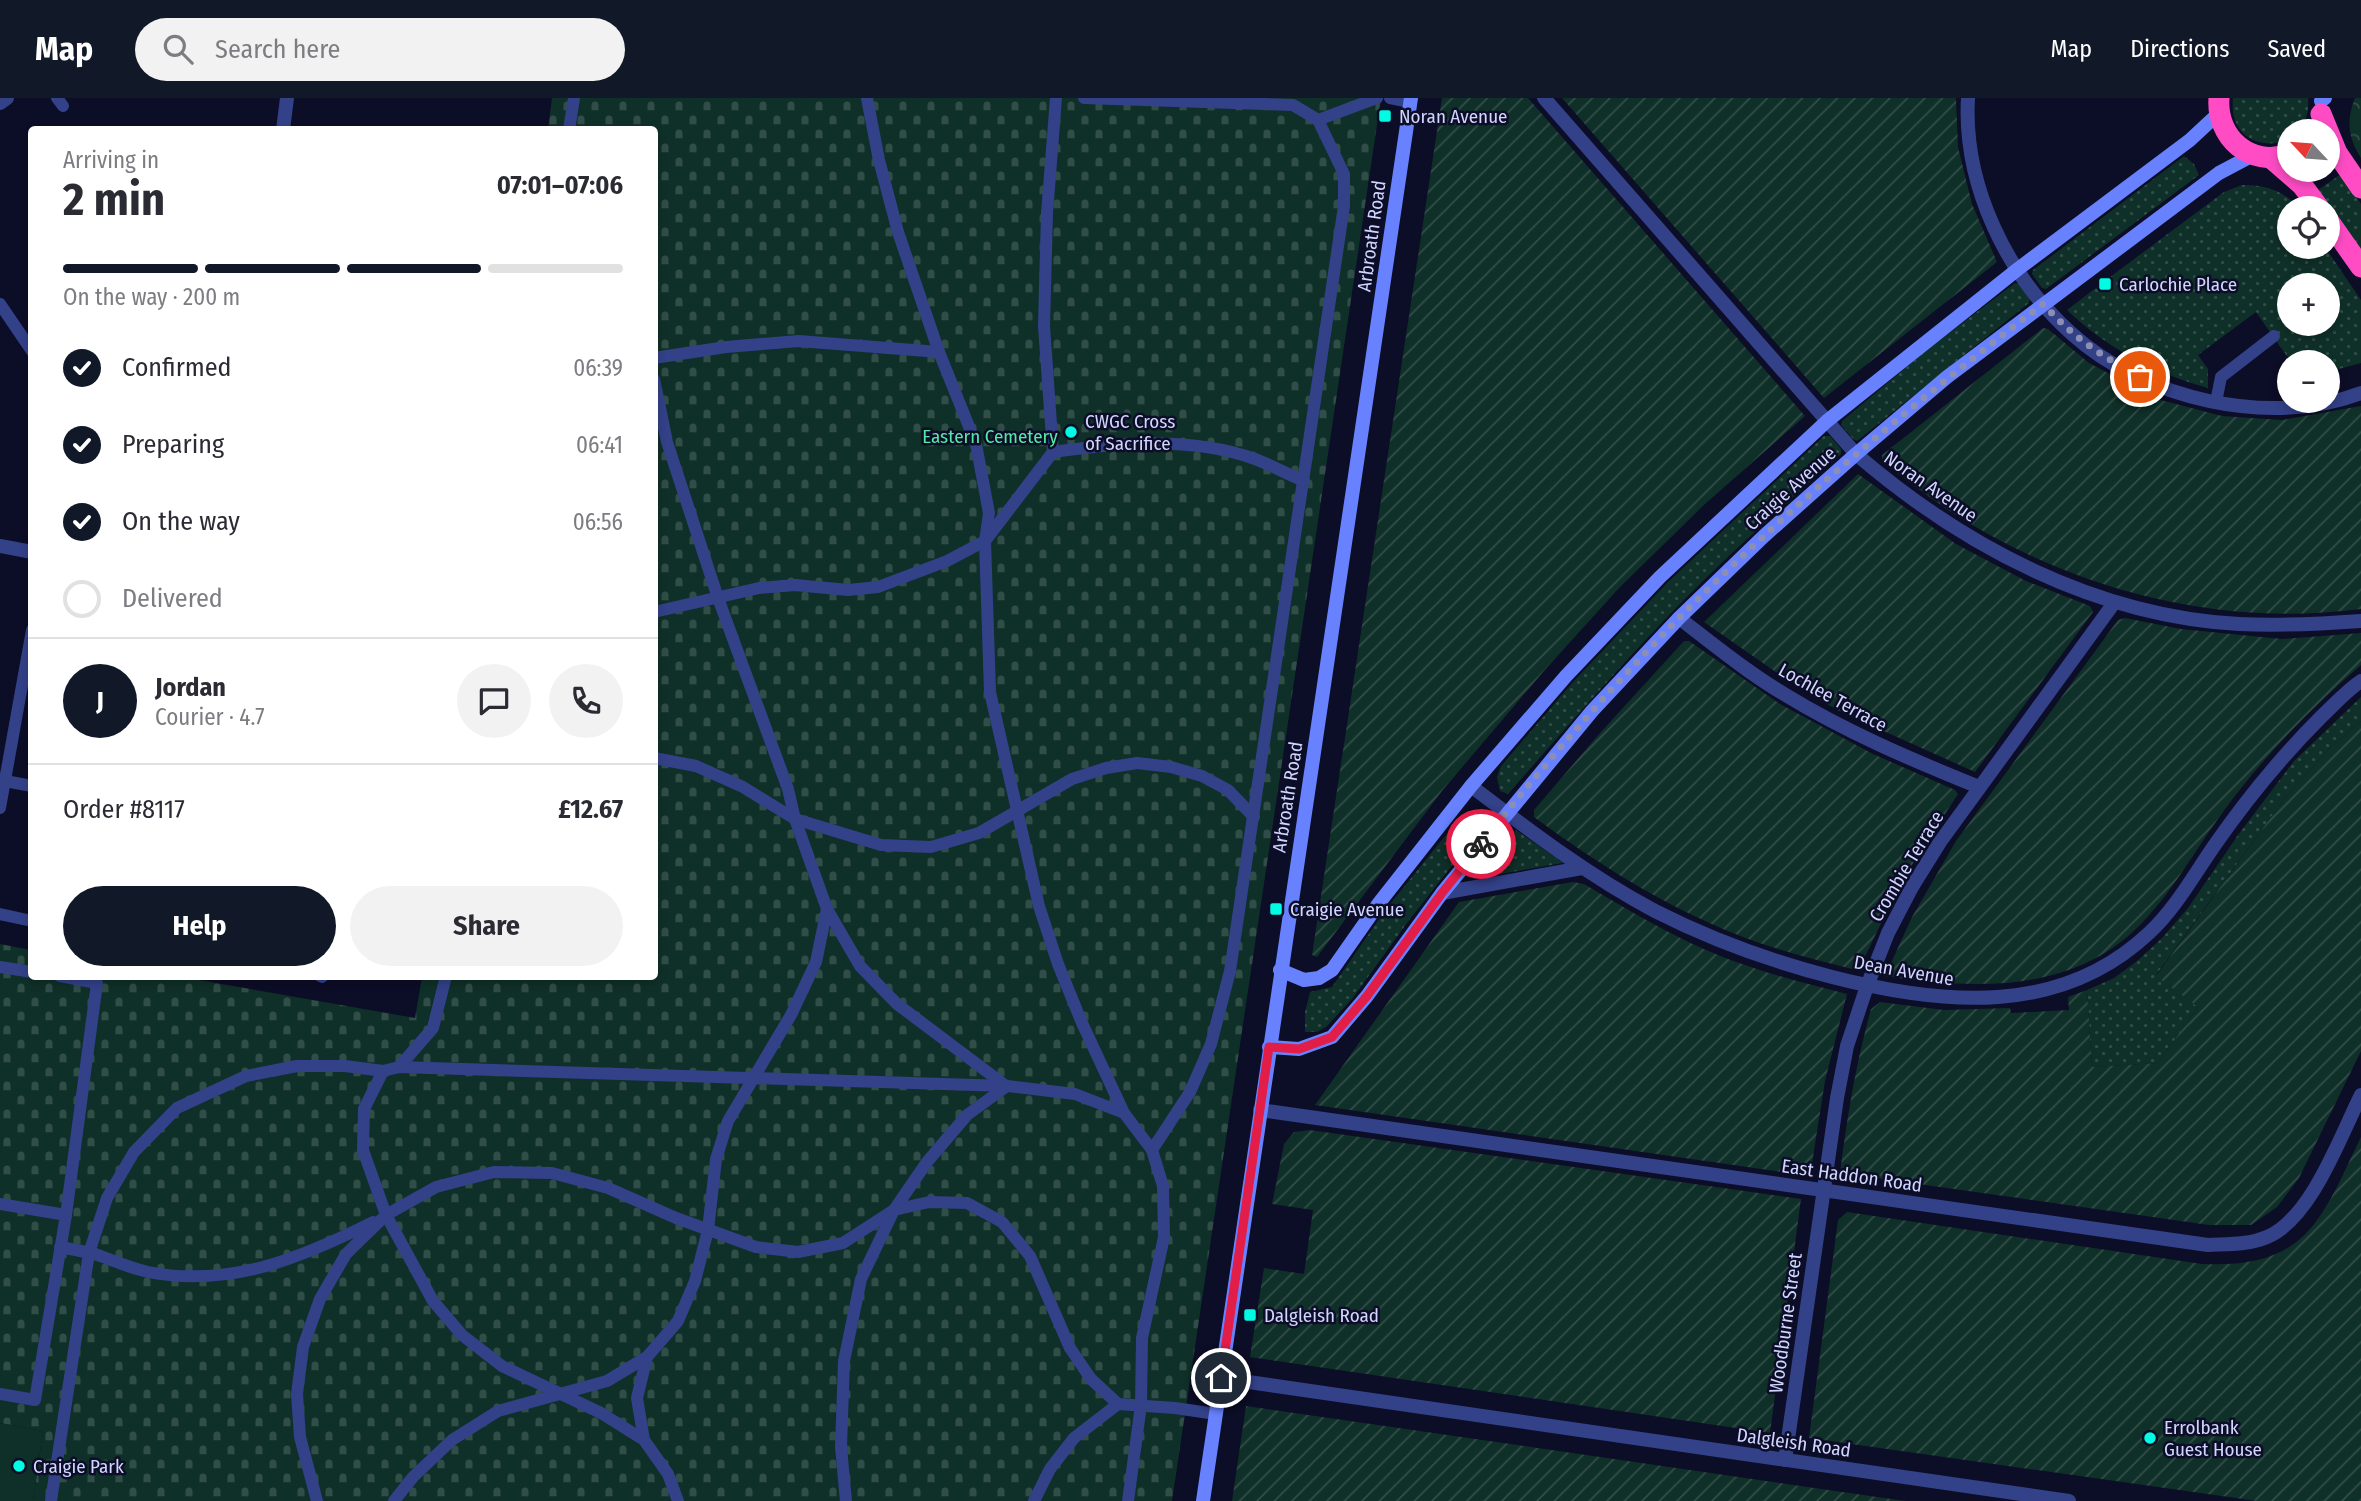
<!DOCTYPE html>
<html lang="en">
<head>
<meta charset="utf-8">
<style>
	body { margin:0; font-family:"Fira Sans Condensed",sans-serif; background:#f2f2f3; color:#2b2b33; height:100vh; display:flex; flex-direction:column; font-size:26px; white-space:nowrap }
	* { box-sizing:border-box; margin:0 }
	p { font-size:23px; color:#7c7c81 }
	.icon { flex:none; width:38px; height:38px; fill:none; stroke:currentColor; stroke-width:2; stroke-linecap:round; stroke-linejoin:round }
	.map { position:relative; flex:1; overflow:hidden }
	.side { position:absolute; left:28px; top:28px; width:630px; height:854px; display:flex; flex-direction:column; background:#fff; border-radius:7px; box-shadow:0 4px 10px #0003 }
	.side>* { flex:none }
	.needle { width:46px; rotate:296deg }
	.fabs { position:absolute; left:2277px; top:21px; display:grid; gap:14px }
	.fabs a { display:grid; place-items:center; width:63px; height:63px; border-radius:50%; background:#fff; box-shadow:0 4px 10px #0003; font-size:35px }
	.pin { position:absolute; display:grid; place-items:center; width:60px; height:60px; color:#fff; margin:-30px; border:4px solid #fff; border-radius:50%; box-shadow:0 2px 7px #0007 }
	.courier { position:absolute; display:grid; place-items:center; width:70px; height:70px; margin:-35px; border:5px solid #e11d48; border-radius:50%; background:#fff; color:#222; box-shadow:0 2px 9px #0007 }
	.headline em { font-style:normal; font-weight:700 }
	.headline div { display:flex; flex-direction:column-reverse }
	.headline { display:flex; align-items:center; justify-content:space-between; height:119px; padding:0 35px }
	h1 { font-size:46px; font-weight:700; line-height:52px }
	.bar { display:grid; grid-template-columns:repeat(4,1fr); gap:10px 7px; align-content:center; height:84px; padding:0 35px }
	.bar i { height:9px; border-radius:5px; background:#e1e1e2 }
	.bar .on { background:#111827 }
	.bar p { grid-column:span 4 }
	.line { display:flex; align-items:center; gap:18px; padding:0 35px; border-top:2px solid #e1e1e2 }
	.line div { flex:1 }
	.round { display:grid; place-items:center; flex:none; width:74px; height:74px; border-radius:37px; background:#f2f2f3 }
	ol { padding:0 35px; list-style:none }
	li { display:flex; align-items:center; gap:21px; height:77px }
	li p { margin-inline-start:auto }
	li .icon { padding:7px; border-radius:50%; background:#111827; color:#fff; stroke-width:4 }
	li:last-child { color:#7c7c81 }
	li i { width:38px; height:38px; border:4px solid #e1e1e2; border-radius:50% }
	.primary-button { display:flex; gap:14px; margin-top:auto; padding:14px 35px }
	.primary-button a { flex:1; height:80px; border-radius:42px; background:#111827; color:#fff; font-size:28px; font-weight:700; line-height:80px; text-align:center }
	.primary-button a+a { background:#f2f2f3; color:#2b2b33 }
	header { display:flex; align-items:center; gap:42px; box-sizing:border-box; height:98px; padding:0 35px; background:#111827; color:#fff }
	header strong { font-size:33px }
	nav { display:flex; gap:38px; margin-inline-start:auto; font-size:24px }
	.search { width:490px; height:63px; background:#f2f2f3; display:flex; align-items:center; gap:18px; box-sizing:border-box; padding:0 24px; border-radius:38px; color:#7c7c81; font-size:26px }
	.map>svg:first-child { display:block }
	.grass { fill:url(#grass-dots); fill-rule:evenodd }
	.cemetery { fill:url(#cemetery-stones) }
	.park { fill:url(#park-crowns) }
	.garden { fill:url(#garden-furrows) }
	.pitch { fill:#0f3028 }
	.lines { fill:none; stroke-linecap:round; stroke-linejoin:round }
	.lane { stroke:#334189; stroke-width:12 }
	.street { stroke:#334189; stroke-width:14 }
	.secondary { stroke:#6882ff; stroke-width:14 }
	.highway { stroke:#ff4cc5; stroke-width:21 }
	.done { stroke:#8c8fb3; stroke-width:7; stroke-dasharray:0 12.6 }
	.route { stroke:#e11d48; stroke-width:9 }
	.poi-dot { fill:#00fce3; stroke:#0c0d26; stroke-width:2.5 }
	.labels { text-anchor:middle; stroke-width:5; stroke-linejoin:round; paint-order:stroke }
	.poi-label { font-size:19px; fill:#d1d5ff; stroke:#0c0d26; text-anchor:start }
	.street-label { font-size:19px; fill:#d1d5ff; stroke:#0c0d26 }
	.park-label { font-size:19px; fill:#52eaa6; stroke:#0c0d26 }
</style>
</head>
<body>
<header>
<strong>Map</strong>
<div class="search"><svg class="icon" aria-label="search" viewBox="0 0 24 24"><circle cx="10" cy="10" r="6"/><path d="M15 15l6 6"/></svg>Search here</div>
<nav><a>Map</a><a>Directions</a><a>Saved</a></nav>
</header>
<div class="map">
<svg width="2361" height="1403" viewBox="0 0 2361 1403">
	<defs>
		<pattern id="grass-dots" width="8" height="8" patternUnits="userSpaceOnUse" patternTransform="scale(1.75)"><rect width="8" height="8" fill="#0f3028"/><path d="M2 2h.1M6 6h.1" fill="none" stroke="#314d48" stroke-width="1.8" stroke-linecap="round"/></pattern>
		<pattern id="cemetery-stones" width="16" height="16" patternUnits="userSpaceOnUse" patternTransform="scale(1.75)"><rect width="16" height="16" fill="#0f3028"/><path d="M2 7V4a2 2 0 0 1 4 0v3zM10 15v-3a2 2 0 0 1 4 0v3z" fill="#314d48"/></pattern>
		<pattern id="park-crowns" width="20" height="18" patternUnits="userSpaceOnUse" patternTransform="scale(1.75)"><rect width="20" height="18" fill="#0f3028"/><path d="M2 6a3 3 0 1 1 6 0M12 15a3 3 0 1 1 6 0" fill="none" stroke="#314d48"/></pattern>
		<pattern id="garden-furrows" width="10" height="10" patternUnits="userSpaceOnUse" patternTransform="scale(1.75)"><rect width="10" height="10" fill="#0f3028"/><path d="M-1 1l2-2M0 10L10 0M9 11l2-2" fill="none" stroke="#314d48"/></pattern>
	</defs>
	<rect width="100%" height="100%" fill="#0c0d26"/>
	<g class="grass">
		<path d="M2233 0H2308C2309 13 2307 22 2299 33H2289L2287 43C2255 52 2229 35 2233 0Z"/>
		<path d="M2184 58 2194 66 2199 77 2046 191 2042 190 2032 176 2033 172Z"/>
		<path d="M2341 76 2361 106V153L2318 92Z"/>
		<path d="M2242 87C2266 87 2283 92 2299 110H2289V149H2325L2361 202V265L2328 274V264H2291L2256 214 2198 257 2208 271V290C2154 275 2108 251 2067 212L2097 189 2101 193 2113 183 2110 179 2224 94ZM2289 187H2328V226H2289Z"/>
		<path d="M2015 185 2020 186 2030 201 2029 205 1857 343 1853 341 1841 327 1842 323 1927 252Z"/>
		<path d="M1824 338H1830L1841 351V356C1788 404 1734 451 1684 502 1623 564 1566 630 1508 696L1500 693 1497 679 1501 668 1573 584 1667 485Z"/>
		<path d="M2361 599V623L2331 649 2284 701 2156 877 2198 909 2158 965 2092 969 2087 892 2114 880 2137 863 2162 840 2188 810 2238 737 2294 663Z"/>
		<path d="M1471 714 1483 715 1487 723 1407 825 1352 901 1326 929 1317 934H1305V914L1310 894 1332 889 1386 811 1462 717Z"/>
		<path d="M1516 732 1563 765 1477 780Z"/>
	</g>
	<path class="cemetery" d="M552 0H1381L1172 1403H33L43 1333 0 1325V846L31 852 32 878 182 879 415 920 422 879 654 878V32L548 31Z"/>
	<path class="park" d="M2355 0H2361V60C2348 40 2346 22 2355 0Z"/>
	<g class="garden">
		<path d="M1442 0H1528L1805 318 1705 406 1620 489 1543 574 1442 693 1317 859 1312 857Z"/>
		<path d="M1562 0H1956L1958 49 1972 106 1997 164 1824 300Z"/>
		<path d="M2043 230 2048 231 2089 265 2157 301 2222 318 2282 322 2361 308V511C2225 529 2086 495 1969 425 1938 407 1910 385 1882 363V357Z"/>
		<path d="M1858 376 1956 446 2026 483 2090 508 2093 514 1975 674 1839 613 1790 584 1704 524Z"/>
		<path d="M2125 520 2181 531 2282 541 2361 535V567C2309 612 2263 659 2223 714 2195 752 2171 797 2137 830 2069 896 1972 891 1885 878L1912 819 1956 743 2118 522Z"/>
		<path d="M1684 543H1689L1780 606 1873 656 1955 692 1958 696 1901 784 1859 871 1856 872C1816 862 1776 852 1738 837 1664 808 1598 766 1534 719V712L1600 635Z"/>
		<path d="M2361 623V953L2299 1080 2277 1109 2251 1127H2209L1840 1075C1847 1019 1856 965 1871 911L1880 904 1944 912 2010 910 2011 915 2069 912 2068 899 2087 892 2092 969 2158 965 2198 909 2156 878 2284 701 2331 649Z"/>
		<path d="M1573 784 1584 786C1627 811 1671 838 1718 857 1760 874 1804 885 1847 896L1825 983 1810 1078 1315 1007 1459 804Z"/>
		<path d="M1310 1032 1801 1101 1770 1335 1250 1259 1264 1170 1304 1176 1313 1112 1272 1106 1284 1046 1294 1034Z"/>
		<path d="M2361 1039V1403H2257L1809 1340 1838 1122 1847 1114 2202 1166C2308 1171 2321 1121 2361 1039Z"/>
		<path d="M1246 1308 1905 1403H1232Z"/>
	</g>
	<path class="pitch" d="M0 1325 43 1333 33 1403H0Z"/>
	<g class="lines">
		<g class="lane">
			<path d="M57 0 63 8"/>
			<path d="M867 0 879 62 898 134 939 254 976 346 989 415 985 443 990 594 1039 808 1058 866 1082 925 1124 1015"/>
			<path d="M1084 0 1293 7 1318 22 1344 76V108L1230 873 1211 946 1190 994 1152 1052"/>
			<path d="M1390 0 1410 4"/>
			<path d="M1318 22 1377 0"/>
			<path d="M569 32 574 0"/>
			<path d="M0 206 32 253"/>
			<path d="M654 260 726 249 799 243 939 254"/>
			<path d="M654 281 667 344 718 500 788 691 795 721 827 811 860 868 897 906 1006 988"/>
			<path d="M2216 304 2221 279 2274 238"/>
			<path d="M1053 354 1044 228 1047 115 1056 0"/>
			<path d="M654 514 759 490 795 487 848 492 878 489 947 463 985 443 1053 354C1118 345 1191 338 1255 361 1271 367 1287 376 1304 383"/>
			<path d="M654 660 696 668 743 689 795 721 881 747 931 749 979 735 1072 681 1106 670 1137 665 1171 669 1202 678 1228 692 1254 719"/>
			<path d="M5 683 32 688"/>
			<path d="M0 710 32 532"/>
			<path d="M0 816 32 823"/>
			<path d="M0 869 32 874"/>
			<path d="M320 878 322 879"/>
			<path d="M399 969 433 930 446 878"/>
			<path d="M383 973 364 1011 363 1052 386 1117 433 1203 462 1237 502 1268 601 1315 644 1342 668 1376 678 1403"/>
			<path d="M0 1106 66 1117"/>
			<path d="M60 1149C70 1151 81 1153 92 1155 110 1161 129 1170 148 1174 230 1190 301 1160 373 1124"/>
			<path d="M0 1296 35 1302 66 1117 97 885 60 878"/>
			<path d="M644 1342 637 1300 647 1259"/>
			<path d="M51 1403 89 1155 107 1100 134 1054 177 1010 246 978 297 968H345L383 973 399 969 1007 988"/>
			<path d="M317 1403 300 1339 297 1296 303 1249 320 1201 346 1156 386 1117 436 1089 494 1074 552 1075 608 1090 676 1120 756 1149 798 1154 843 1145 894 1112 929 1104 967 1105 1002 1124 1030 1158 1070 1250 1091 1281 1118 1306 1175 1310 1216 1316"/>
			<path d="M394 1403 413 1379 452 1342 498 1313 607 1283 647 1259 678 1223 695 1183 708 1132 716 1061 728 1023 791 917 816 864 827 811"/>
			<path d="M846 1403 841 1349 844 1263 861 1181 894 1112 927 1064 967 1017 1007 988 1075 996 1124 1015 1152 1052 1163 1088 1164 1139 1142 1240 1141 1307 1128 1403"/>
			<path d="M1034 1403 1050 1371 1074 1340 1118 1306"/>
		</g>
		<g class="street">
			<path d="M1544 0 1856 356C1963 448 2095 518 2239 526 2279 528 2320 526 2361 523"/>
			<path d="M1968 0C1963 87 2007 178 2072 236 2144 301 2269 330 2361 295"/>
			<path d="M0 5 7 0"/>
			<path d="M283 32 287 0"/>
			<path d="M0 448 32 454"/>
			<path d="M1679 520C1713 546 1747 574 1784 596 1846 634 1912 662 1979 689"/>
			<path d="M1471 688C1530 733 1589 778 1655 813 1712 842 1770 863 1832 879 1942 907 2060 919 2149 835 2175 811 2194 777 2214 748 2246 702 2281 659 2321 619 2334 607 2346 593 2361 583"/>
			<path d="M1442 795 1582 770"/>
			<path d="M1260 1012 2208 1147C2228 1146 2248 1147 2267 1139 2311 1121 2340 1039 2361 997"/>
			<path d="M1221 1280 2069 1403"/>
			<path d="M1785 1362 1837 1000 1847 948 1867 888 1888 835 1912 789 1940 744 2114 505"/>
		</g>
		<g class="secondary">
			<path d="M2321 3 2325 0"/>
			<path d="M1280 872 1304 882 1319 880 1332 872 1379 805 1471 688 1566 578 1660 479 1827 323 2018 171 2190 42 2219 15"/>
			<path d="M1269 949 1299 951 1332 939 1367 898 1442 795 1592 613 1679 520 1764 438 1856 356 1947 279 2219 75 2253 57"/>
			<path d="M1203 1403 1411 0"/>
		</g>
		<g class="highway">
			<path d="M2219 0C2216 39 2250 70 2289 56"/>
			<path d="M2321 16 2337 55 2361 90"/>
			<path d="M2271 60 2302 87 2319 110"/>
			<path d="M2328 122 2361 169"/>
		</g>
	</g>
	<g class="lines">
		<path class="done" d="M1481 746C1546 664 1615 584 1689 510 1799 400 1920 300 2043 206 2076 241 2098 256 2140 279"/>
		<path class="route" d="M1221 1280 1269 949 1299 951 1332 939 1367 898 1442 795 1481 746"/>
	</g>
	<g class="poi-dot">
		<rect x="1378" y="11" width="14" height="14" rx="3.5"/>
		<rect x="2098" y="179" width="14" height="14" rx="3.5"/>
		<circle cx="1071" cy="334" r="7"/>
		<rect x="1269" y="804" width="14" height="14" rx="3.5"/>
		<rect x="1243" y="1210" width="14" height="14" rx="3.5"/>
		<circle cx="2150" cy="1340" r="7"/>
		<circle cx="19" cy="1368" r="7"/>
	</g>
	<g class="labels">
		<g class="poi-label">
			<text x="1399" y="25">Noran Avenue</text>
			<text x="2119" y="193">Carlochie Place</text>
			<text x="1085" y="330">CWGC Cross<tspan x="1085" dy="22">of Sacrifice</tspan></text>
			<text x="1290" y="818">Craigie Avenue</text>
			<text x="1264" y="1224">Dalgleish Road</text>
			<text x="2164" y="1336">Errolbank<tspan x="2164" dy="22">Guest House</tspan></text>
			<text x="33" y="1375">Craigie Park</text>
		</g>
		<g class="street-label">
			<text transform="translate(1371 138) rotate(-82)" y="7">Arbroath Road</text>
			<text transform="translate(1931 388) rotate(35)" y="7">Noran Avenue</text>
			<text transform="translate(1790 390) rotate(-42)" y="7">Craigie Avenue</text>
			<text transform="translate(1833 599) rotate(29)" y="7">Lochlee Terrace</text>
			<text transform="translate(1287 699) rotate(-81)" y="7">Arbroath Road</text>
			<text transform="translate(1906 768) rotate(-59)" y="7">Crombie Terrace</text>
			<text transform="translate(1904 872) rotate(10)" y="7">Dean Avenue</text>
			<text transform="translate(1852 1077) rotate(8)" y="7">East Haddon Road</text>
			<text transform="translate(1785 1225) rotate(-82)" y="7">Woodburne Street</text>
			<text transform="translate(1794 1344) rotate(8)" y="7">Dalgleish Road</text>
		</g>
		<g class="park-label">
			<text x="990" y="345">Eastern Cemetery</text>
		</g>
	</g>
</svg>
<div class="fabs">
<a><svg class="needle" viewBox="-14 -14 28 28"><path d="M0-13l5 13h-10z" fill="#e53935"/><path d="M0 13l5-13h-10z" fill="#7c7c81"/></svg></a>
<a><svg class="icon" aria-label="locate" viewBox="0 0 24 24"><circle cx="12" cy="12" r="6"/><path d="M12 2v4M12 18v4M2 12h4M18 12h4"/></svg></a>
<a>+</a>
<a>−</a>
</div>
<div class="pin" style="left:2140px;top:279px;background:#ea580c"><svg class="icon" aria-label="bag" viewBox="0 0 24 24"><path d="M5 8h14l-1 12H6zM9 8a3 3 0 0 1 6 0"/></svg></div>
<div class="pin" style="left:1221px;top:1280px;background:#1f2937"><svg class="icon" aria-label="home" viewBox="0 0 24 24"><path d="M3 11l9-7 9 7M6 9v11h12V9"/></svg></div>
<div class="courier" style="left:1481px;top:746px"><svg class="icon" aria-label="bike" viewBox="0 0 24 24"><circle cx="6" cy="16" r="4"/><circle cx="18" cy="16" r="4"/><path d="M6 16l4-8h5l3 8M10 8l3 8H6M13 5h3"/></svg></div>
<section class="side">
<div class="headline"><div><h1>2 min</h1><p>Arriving in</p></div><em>07:01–07:06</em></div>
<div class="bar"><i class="on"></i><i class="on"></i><i class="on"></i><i></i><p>On the way · 200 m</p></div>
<ol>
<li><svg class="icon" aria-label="check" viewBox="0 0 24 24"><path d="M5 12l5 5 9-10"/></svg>Confirmed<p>06:39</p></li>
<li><svg class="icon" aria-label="check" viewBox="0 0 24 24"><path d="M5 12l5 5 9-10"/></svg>Preparing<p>06:41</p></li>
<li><svg class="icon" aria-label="check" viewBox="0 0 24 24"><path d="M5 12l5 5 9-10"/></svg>On the way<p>06:56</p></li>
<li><i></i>Delivered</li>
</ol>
<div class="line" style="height:126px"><b class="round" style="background:#111827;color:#fff">J</b><div><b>Jordan</b><p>Courier · 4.7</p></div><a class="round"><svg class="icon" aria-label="chat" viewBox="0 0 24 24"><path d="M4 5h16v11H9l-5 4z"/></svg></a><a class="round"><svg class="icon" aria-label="phone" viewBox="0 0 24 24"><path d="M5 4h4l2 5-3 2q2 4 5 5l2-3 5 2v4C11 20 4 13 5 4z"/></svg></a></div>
<div class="line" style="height:91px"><div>Order #8117</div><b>£12.67</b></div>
<div class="primary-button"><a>Help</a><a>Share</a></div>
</section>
</div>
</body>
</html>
